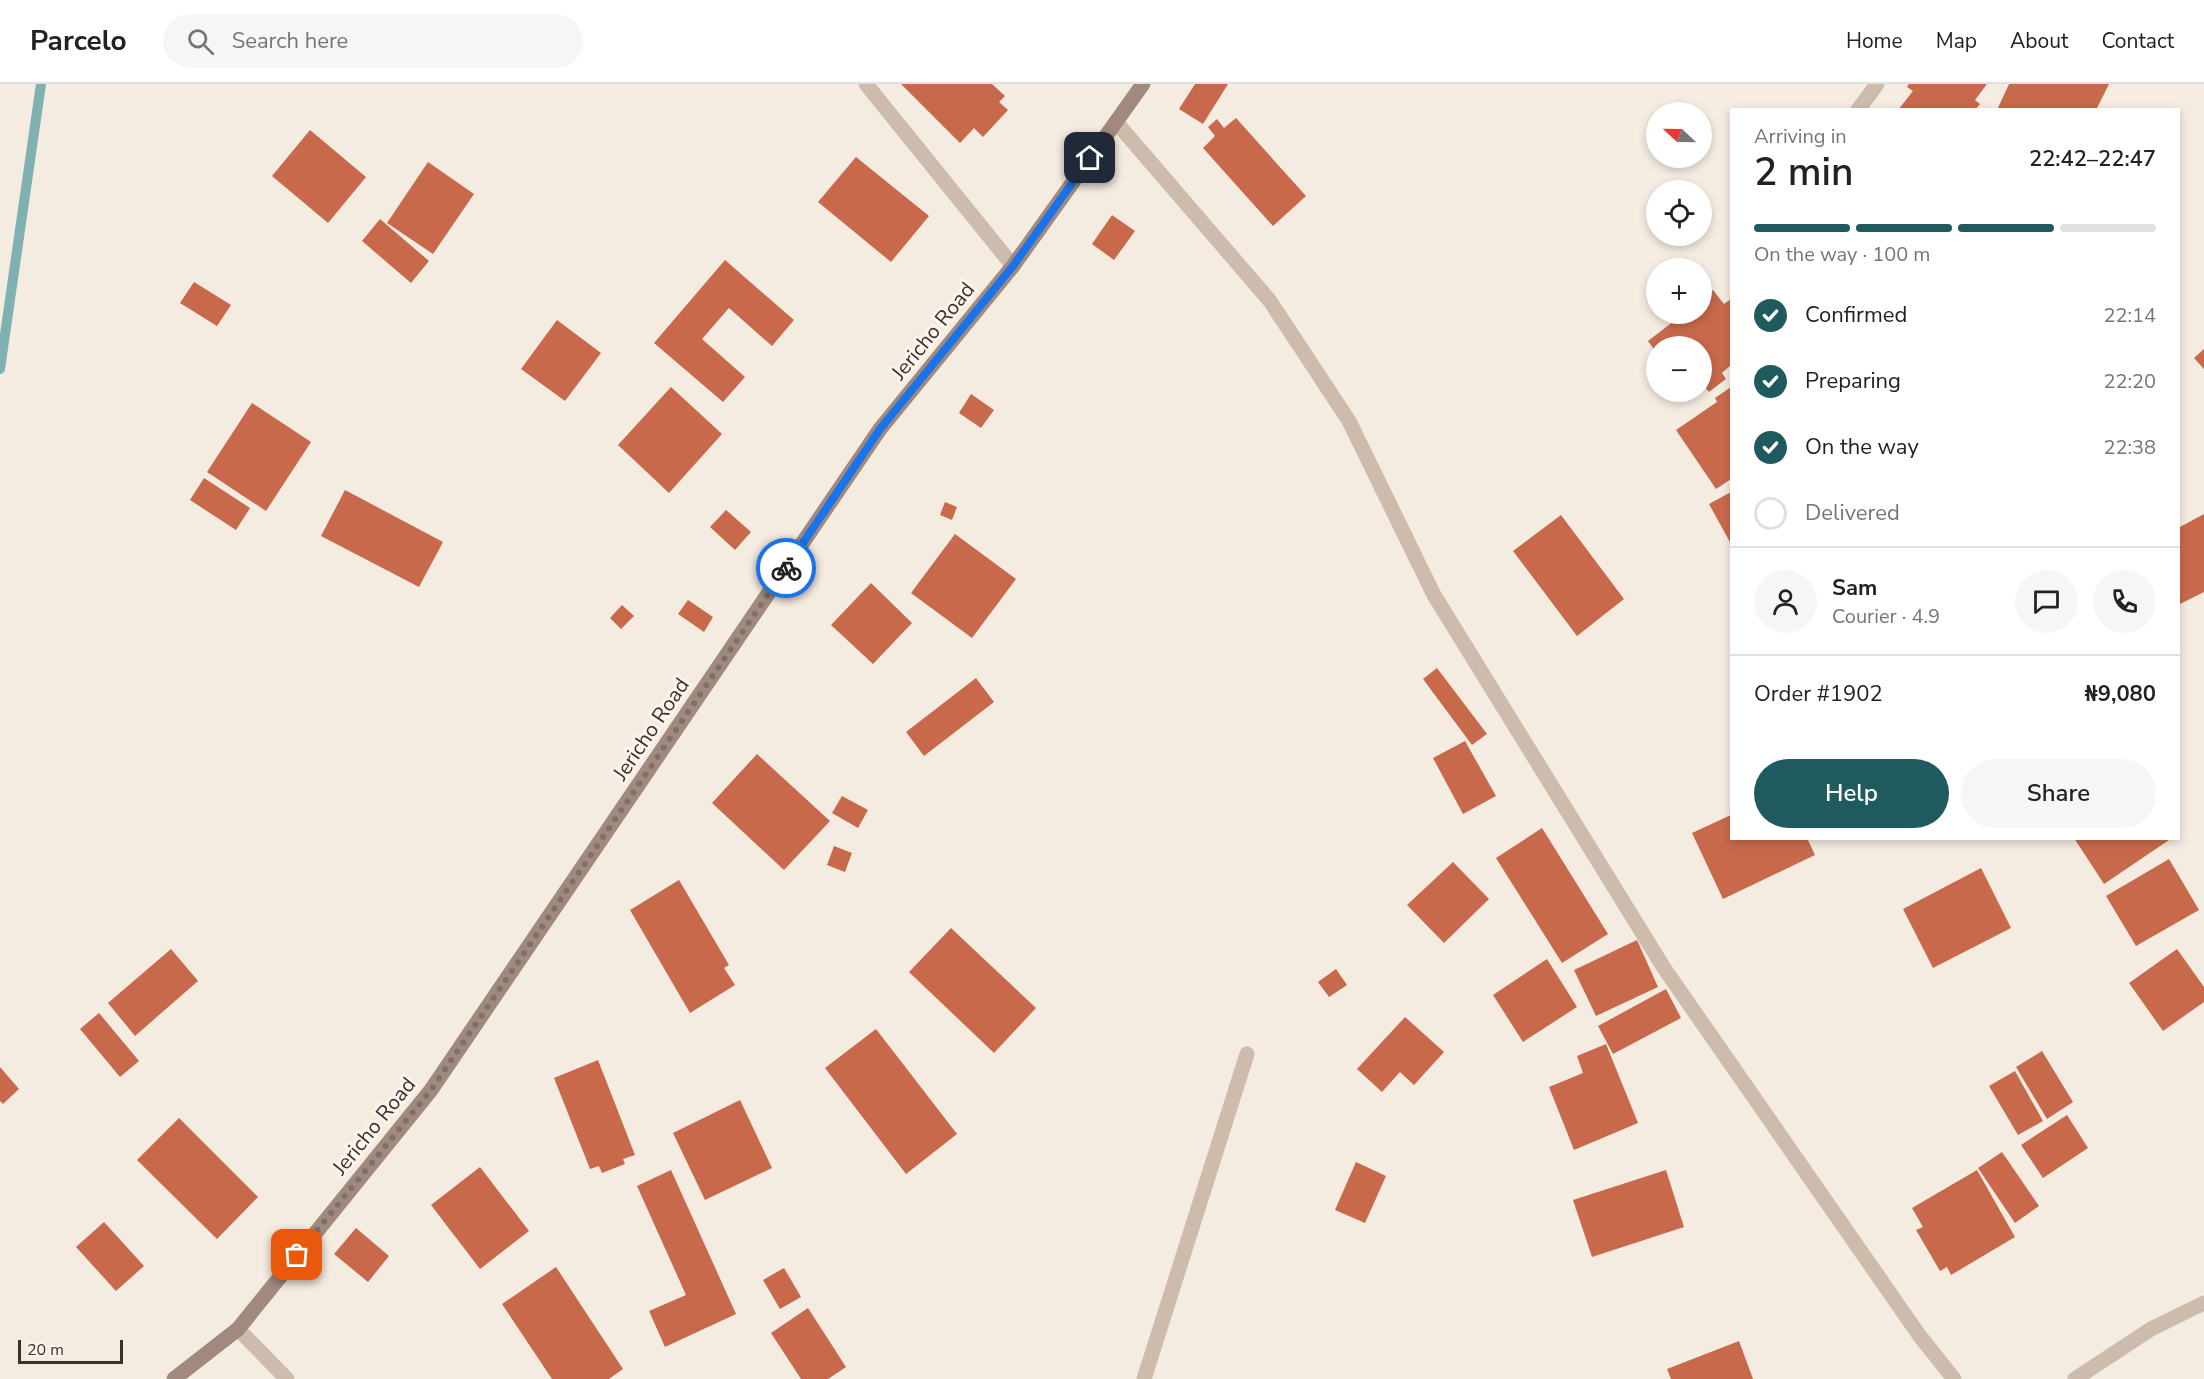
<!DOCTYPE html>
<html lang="en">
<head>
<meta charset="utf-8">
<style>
	body { margin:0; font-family:"Nunito Sans",sans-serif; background:#f6f6f6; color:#222; height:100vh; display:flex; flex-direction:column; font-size:22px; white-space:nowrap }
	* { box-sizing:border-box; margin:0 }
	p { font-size:20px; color:#767676 }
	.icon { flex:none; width:33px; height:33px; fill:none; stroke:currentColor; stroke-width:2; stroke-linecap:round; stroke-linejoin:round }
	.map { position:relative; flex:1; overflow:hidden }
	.side { position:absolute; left:1730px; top:24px; width:450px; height:732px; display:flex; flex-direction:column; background:#fff; border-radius:0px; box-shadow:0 3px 9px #0003 }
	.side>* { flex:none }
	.needle { width:39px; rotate:292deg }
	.tools { position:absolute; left:1646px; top:18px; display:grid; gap:12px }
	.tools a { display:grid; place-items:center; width:66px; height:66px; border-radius:50%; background:#fff; box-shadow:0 3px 9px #0003; font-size:30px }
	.scale { position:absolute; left:18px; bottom:15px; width:105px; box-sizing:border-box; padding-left:6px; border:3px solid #3b302b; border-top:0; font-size:16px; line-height:21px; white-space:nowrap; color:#3b302b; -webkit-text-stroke:4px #fbf5ee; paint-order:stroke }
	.pin { position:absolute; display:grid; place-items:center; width:51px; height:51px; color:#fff; margin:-26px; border-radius:12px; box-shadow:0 3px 9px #0006 }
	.courier { position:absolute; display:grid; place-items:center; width:60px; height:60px; margin:-30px; border:4px solid #1a73e8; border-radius:50%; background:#fff; color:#222; box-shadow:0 2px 8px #0007 }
	.overview em { font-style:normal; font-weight:600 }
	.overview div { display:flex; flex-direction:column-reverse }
	.overview { display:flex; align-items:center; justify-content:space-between; height:102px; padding:0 24px }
	h1 { font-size:39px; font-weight:600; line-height:45px }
	.bar { display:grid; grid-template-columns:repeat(4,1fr); gap:9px 6px; align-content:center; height:72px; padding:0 24px }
	.bar i { height:8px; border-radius:4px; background:#e0e0e0 }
	.bar .on { background:#1f5a5e }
	.bar p { grid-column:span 4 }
	.line { display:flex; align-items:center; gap:15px; padding:0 24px; border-top:2px solid #e0e0e0 }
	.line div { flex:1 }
	.round { display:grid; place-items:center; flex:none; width:63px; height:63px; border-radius:32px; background:#f6f6f6 }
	ol { padding:0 24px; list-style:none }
	li { display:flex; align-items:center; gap:18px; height:66px }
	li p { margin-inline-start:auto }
	li .icon { padding:6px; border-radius:50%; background:#1f5a5e; color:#fff; stroke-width:4 }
	li:last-child { color:#767676 }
	li i { width:33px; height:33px; border:3px solid #e0e0e0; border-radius:50% }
	.cta { display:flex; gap:12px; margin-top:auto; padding:12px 24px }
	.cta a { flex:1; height:69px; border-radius:36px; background:#1f5a5e; color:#fff; font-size:24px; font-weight:600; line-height:69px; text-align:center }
	.cta a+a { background:#f6f6f6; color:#222 }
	header { display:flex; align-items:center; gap:36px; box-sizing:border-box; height:84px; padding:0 30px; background:#fff; border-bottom:2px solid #e0e0e0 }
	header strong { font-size:28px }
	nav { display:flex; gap:33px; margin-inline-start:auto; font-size:21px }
	.search { width:420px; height:54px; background:#f6f6f6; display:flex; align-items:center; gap:15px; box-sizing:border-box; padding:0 21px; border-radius:33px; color:#767676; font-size:22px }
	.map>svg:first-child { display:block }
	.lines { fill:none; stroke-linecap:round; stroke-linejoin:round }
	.stream { stroke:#7fb0b2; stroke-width:10 }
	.building { fill:#c8694b }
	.street { stroke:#cdbbac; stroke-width:15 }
	.secondary { stroke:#a18a7d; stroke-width:15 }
	.done { stroke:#7c716b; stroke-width:6; stroke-dasharray:0 10.8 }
	.route { stroke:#1a73e8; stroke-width:8 }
	.labels { text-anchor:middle; stroke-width:6; stroke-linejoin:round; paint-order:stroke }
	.street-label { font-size:21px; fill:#3b302b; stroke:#fbf5ee }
</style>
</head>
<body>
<header>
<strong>Parcelo</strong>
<div class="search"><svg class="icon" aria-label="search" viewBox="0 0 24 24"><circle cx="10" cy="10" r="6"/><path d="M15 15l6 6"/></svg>Search here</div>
<nav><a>Home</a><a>Map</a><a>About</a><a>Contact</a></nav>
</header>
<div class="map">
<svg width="2204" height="1295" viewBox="0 0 2204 1295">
	<rect width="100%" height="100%" fill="#f4ebe1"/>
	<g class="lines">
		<path class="stream" d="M0 285 41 0"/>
	</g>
	<g class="building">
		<path d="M901 0H992L1005 12 999 18 1008 26 983 53 974 44 960 59Z"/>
		<path d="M1195 0H1228L1203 40 1179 25Z"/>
		<path d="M1909 0H1987L1975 16 1980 20 1975 26H1898L1913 7 1907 3Z"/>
		<path d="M2009 0H2109L2096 26H1997Z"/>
		<path d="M1236 34 1306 112 1273 142 1203 64 1215 52 1208 43 1217 35 1224 44Z"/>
		<path d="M310 46 366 93 328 139 272 92Z"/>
		<path d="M856 73 929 132 891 178 818 118Z"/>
		<path d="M428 78 474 110 433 170 387 139Z"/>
		<path d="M1112 131 1135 147 1114 176 1092 160Z"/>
		<path d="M380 135 429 177 411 199 362 157Z"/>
		<path d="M725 176 794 236 772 262 729 224 702 255 745 293 723 318 654 259Z"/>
		<path d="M194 198 231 221 217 242 180 219Z"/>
		<path d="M1713 206 1724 220 1731 215V281L1722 289 1726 295 1709 308 1704 302 1701 305V262H1656V268L1648 257 1683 230H1701V216Z"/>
		<path d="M557 236 601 269 565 317 521 285Z"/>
		<path d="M2204 265V285L2194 274Z"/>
		<path d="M671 303 722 350 669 409 618 361Z"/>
		<path d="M1731 303V395L1716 405 1676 346 1717 318 1715 314Z"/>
		<path d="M971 310 994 326 981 344 959 329Z"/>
		<path d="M252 319 311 358 266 427 207 388Z"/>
		<path d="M204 394 250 424 236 446 190 416Z"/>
		<path d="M345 406 443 458 419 503 321 452Z"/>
		<path d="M1731 408V460L1709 420Z"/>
		<path d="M945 418 957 423 952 436 940 431Z"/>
		<path d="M726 426 751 448 735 466 710 443Z"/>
		<path d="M2204 430V508L2178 521V444Z"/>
		<path d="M1561 431 1624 515 1577 552 1513 467Z"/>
		<path d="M955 450 1016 495 972 554 911 509Z"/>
		<path d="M871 499 912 539 873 580 831 541Z"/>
		<path d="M688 516 713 533 704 548 678 530Z"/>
		<path d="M622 521 634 532 621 545 610 534Z"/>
		<path d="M1437 584 1487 650 1472 661 1423 595Z"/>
		<path d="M976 594 994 618 924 672 906 648Z"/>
		<path d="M1465 657 1496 712 1463 730 1433 674Z"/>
		<path d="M757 670 830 737 784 786 712 719Z"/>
		<path d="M842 712 868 726 858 744 832 729Z"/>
		<path d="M1731 731V754H1807L1815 771 1723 815 1692 749Z"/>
		<path d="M1542 744 1608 850 1562 879 1496 774Z"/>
		<path d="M2074 754H2172L2104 800Z"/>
		<path d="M834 762 852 769 845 788 827 781Z"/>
		<path d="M2169 775 2199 826 2136 862 2106 812Z"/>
		<path d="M1453 778 1489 815 1444 859 1407 821Z"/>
		<path d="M1981 784 2011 844 1933 884 1903 825Z"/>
		<path d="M679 796 729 881 724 884 735 901 690 929 630 826Z"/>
		<path d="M951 844 1036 924 994 969 909 888Z"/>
		<path d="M1637 856 1658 903 1596 932 1574 886Z"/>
		<path d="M171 865 198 897 135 952 108 919Z"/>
		<path d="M2177 865 2204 903V918L2163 947 2129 899Z"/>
		<path d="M1547 875 1577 923 1523 958 1493 911Z"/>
		<path d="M1336 885 1347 901 1329 913 1318 898Z"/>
		<path d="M1666 905 1681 934 1613 970 1598 942Z"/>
		<path d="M99 929 139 977 120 993 80 945Z"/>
		<path d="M1405 933 1444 968 1414 1001 1400 988 1382 1008 1357 985Z"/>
		<path d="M876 945 957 1050 906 1090 825 984Z"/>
		<path d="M1606 960 1638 1039 1574 1066 1549 1003 1583 989 1577 972Z"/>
		<path d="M2042 967 2073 1018 2047 1035 2016 983Z"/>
		<path d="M598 976 635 1071 623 1075 625 1080 602 1089 599 1082 590 1085 554 994Z"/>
		<path d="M0 983 19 1005 3 1020 0 1017Z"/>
		<path d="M2015 987 2043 1037 2018 1051 1989 1002Z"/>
		<path d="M740 1016 772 1084 705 1116 673 1049Z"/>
		<path d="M2067 1031 2088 1064 2043 1094 2021 1061Z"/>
		<path d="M179 1034 258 1113 217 1155 137 1076Z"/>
		<path d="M2002 1068 2039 1122 2015 1139 1978 1084Z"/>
		<path d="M1356 1078 1386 1092 1365 1139 1335 1126Z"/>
		<path d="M480 1083 529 1147 480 1185 431 1121Z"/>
		<path d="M671 1086 736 1230 665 1263 649 1227 686 1211 637 1102Z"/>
		<path d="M1666 1086 1684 1143 1592 1173 1573 1116Z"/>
		<path d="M1977 1086 2015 1153 1951 1191 1947 1183 1940 1187 1916 1146 1923 1143 1912 1124Z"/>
		<path d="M104 1138 144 1182 116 1207 76 1163Z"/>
		<path d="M356 1144 389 1172 368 1198 334 1170Z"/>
		<path d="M556 1183 623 1285 609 1295H552L502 1220Z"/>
		<path d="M784 1184 801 1213 780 1225 763 1196Z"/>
		<path d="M808 1224 846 1283 828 1295H801L771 1249Z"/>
		<path d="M1739 1257 1753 1295H1671L1667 1285Z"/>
	</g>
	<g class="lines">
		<g class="street">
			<path d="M866 0 1013 182"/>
			<path d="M1858 26 1877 0"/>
			<path d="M1116 38 1270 217 1349 337 1434 511 1664 884 1919 1251 1954 1295"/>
			<path d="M238 1245 287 1295"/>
			<path d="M1144 1295 1247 970"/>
			<path d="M2075 1295 2151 1245 2204 1219"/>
		</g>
		<path class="secondary" d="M174 1295 238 1245 431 1006 880 345 1013 182 1143 0"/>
	</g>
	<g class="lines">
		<path class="done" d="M297 1171 431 1006 786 484"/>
		<path class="route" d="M786 484 880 345 1013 182 1090 74"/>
	</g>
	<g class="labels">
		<g class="street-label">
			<text transform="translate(933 247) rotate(-51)" y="7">Jericho Road</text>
			<text transform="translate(651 645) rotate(-56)" y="7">Jericho Road</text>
			<text transform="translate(374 1042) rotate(-51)" y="7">Jericho Road</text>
		</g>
	</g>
</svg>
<div class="tools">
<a><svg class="needle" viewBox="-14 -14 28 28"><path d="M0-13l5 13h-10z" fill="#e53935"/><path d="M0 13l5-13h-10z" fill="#767676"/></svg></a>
<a><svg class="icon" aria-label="locate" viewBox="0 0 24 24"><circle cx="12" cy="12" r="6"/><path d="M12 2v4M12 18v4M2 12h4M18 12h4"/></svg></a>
<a>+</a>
<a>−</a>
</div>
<div class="scale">20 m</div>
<div class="pin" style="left:297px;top:1171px;background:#ea580c"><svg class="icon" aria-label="bag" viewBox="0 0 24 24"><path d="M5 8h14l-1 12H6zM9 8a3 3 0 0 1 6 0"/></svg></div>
<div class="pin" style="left:1090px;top:74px;background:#1f2937"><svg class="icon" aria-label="home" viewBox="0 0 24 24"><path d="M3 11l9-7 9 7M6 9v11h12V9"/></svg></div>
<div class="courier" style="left:786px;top:484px"><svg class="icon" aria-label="bike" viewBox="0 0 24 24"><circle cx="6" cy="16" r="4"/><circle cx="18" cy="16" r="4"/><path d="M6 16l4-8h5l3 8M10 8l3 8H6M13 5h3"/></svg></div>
<section class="side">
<div class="overview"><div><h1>2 min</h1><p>Arriving in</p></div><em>22:42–22:47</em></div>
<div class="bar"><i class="on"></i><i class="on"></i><i class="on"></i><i></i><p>On the way · 100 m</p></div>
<ol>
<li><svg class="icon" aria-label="check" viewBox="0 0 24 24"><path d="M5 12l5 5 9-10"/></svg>Confirmed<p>22:14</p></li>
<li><svg class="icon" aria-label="check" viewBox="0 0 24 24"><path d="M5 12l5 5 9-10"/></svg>Preparing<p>22:20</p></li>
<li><svg class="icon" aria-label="check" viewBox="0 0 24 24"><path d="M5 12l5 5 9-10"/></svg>On the way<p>22:38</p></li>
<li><i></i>Delivered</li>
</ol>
<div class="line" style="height:108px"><a class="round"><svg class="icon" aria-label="person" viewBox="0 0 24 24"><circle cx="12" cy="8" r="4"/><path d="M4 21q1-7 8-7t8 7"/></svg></a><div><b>Sam</b><p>Courier · 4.9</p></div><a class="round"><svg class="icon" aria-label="chat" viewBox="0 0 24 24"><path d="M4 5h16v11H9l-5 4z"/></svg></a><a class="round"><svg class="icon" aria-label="phone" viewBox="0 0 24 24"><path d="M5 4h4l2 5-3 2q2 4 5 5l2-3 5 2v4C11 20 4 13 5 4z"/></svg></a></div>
<div class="line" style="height:78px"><div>Order #1902</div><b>₦9,080</b></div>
<div class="cta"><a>Help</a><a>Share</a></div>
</section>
</div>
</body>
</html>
